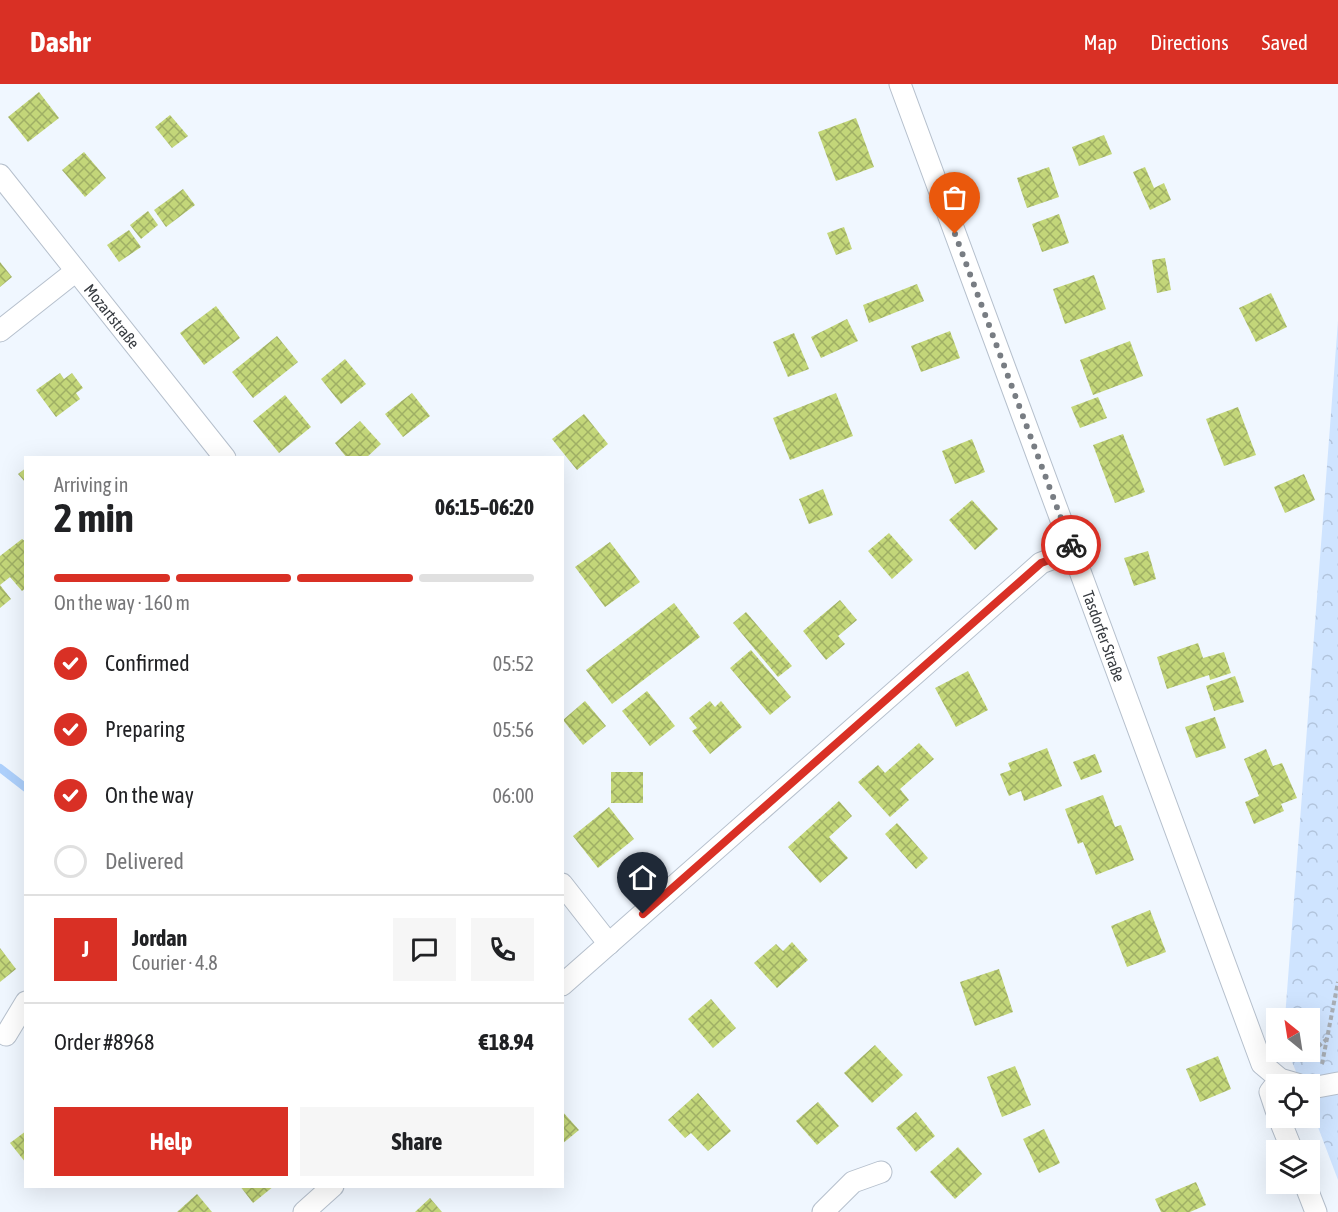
<!DOCTYPE html>
<html lang="en">
<head>
<meta charset="utf-8">
<style>
	body { margin:0; font-family:"Asap Condensed",sans-serif; background:#f6f6f6; color:#202124; height:100vh; display:flex; flex-direction:column; font-size:22px; white-space:nowrap }
	* { box-sizing:border-box; margin:0 }
	p { font-size:20px; color:#757577 }
	.icon { flex:none; width:33px; height:33px; fill:none; stroke:currentColor; stroke-width:2; stroke-linecap:round; stroke-linejoin:round }
	.map { position:relative; flex:1; overflow:hidden }
	.panel { position:absolute; left:24px; top:372px; width:540px; height:732px; display:flex; flex-direction:column; background:#fff; border-radius:0px; box-shadow:0 6px 24px #0002 }
	.panel>* { flex:none }
	.needle { width:39px; rotate:330deg }
	.fabs { position:absolute; left:1266px; top:924px; display:grid; gap:12px }
	.fabs a { display:grid; place-items:center; width:54px; height:54px; border-radius:0px; background:#fff; box-shadow:0 6px 24px #0002; font-size:30px }
	.pin { position:absolute; display:grid; place-items:center; width:51px; height:51px; color:#fff; margin:-62px -26px; border-radius:50% 50% 50% 0; rotate:-45deg; box-shadow:0 0 6px #0007 }
	.pin .icon { rotate:45deg }
	.courier { position:absolute; display:grid; place-items:center; width:60px; height:60px; margin:-30px; border:4px solid #d93025; border-radius:50%; background:#fff; color:#222; box-shadow:0 2px 8px #0007 }
	.summary em { font-style:normal; font-weight:700 }
	.summary div { display:flex; flex-direction:column-reverse }
	.summary { display:flex; align-items:center; justify-content:space-between; height:102px; padding:0 30px }
	h1 { font-size:39px; font-weight:700; line-height:45px }
	.bar { display:grid; grid-template-columns:repeat(4,1fr); gap:9px 6px; align-content:center; height:72px; padding:0 30px }
	.bar i { height:8px; border-radius:4px; background:#e0e0e0 }
	.bar .selected { background:#d93025 }
	.bar p { grid-column:span 4 }
	.line { display:flex; align-items:center; gap:15px; padding:0 30px; border-top:2px solid #e0e0e0 }
	.line div { flex:1 }
	.round { display:grid; place-items:center; flex:none; width:63px; height:63px; border-radius:0px; background:#f6f6f6 }
	ol { padding:0 30px; list-style:none }
	li { display:flex; align-items:center; gap:18px; height:66px }
	li p { margin-inline-start:auto }
	li .icon { padding:6px; border-radius:50%; background:#d93025; color:#fff; stroke-width:4 }
	li:last-child { color:#757577 }
	li i { width:33px; height:33px; border:3px solid #e0e0e0; border-radius:50% }
	.action { display:flex; gap:12px; margin-top:auto; padding:12px 30px }
	.action a { flex:1; height:69px; border-radius:0px; background:#d93025; color:#fff; font-size:24px; font-weight:700; line-height:69px; text-align:center }
	.action a+a { background:#f6f6f6; color:#202124 }
	header { display:flex; align-items:center; gap:36px; box-sizing:border-box; height:84px; padding:0 30px; background:#d93025; color:#fff }
	header strong { font-size:28px }
	nav { display:flex; gap:33px; margin-inline-start:auto; font-size:21px }
	.map>svg:first-child { display:block }
	.forest { fill:url(#forest-crowns) }
	.lines { fill:none; stroke-linecap:round; stroke-linejoin:round }
	.stream { stroke:#add0fc; stroke-width:8 }
	.building { fill:url(#building-cross-hatch) }
	.street-casing { stroke:#b6c0cd; stroke-width:23 }
	.path { stroke:#a8aeb5; stroke-width:4; stroke-dasharray:4.5 3; stroke-linecap:butt }
	.street { stroke:#fff; stroke-width:21 }
	.done { stroke:#787d83; stroke-width:6; stroke-dasharray:0 10.8 }
	.route { stroke:#d93025; stroke-width:8 }
	.labels { text-anchor:middle; stroke-width:6; stroke-linejoin:round; paint-order:stroke }
	.street-label { font-size:16px; fill:#373b40; stroke:#fff }
</style>
</head>
<body>
<header>
<strong>Dashr</strong>
<nav><a>Map</a><a>Directions</a><a>Saved</a></nav>
</header>
<div class="map">
<svg width="1338" height="1128" viewBox="0 0 1338 1128">
	<defs>
		<pattern id="forest-crowns" width="20" height="18" patternUnits="userSpaceOnUse" patternTransform="scale(1.5)"><rect width="20" height="18" fill="#cfe4ff"/><path d="M2 6a3 3 0 1 1 6 0M12 15a3 3 0 1 1 6 0" fill="none" stroke="#b2c4dc"/></pattern>
		<pattern id="building-cross-hatch" width="8" height="8" patternUnits="userSpaceOnUse" patternTransform="scale(1.5)"><rect width="8" height="8" fill="#c3d679"/><path d="M0 0l8 8M0 8l8-8" fill="none" stroke="#9faf65"/></pattern>
	</defs>
	<rect width="100%" height="100%" fill="#f0f7ff"/>
	<path class="forest" d="M1338 237V1096L1310 1022V1000H1301L1288 968H1310V934H1285Z"/>
	<g class="lines">
		<path class="stream" d="M0 684 26 704"/>
	</g>
	<g class="building">
		<path d="M39 8 59 34 28 58 8 33Z"/>
		<path d="M170 31 188 52 172 64 155 43Z"/>
		<path d="M856 34 874 83 836 97 818 48Z"/>
		<path d="M1104 51 1112 70 1079 82 1072 63Z"/>
		<path d="M84 68 106 94 85 113 62 86Z"/>
		<path d="M1049 83 1059 113 1027 124 1017 94Z"/>
		<path d="M1145 83 1154 104 1164 99 1171 116 1150 126 1133 88Z"/>
		<path d="M183 105 195 121 166 143 154 126Z"/>
		<path d="M148 127 158 141 141 155 130 141Z"/>
		<path d="M1059 130 1069 159 1042 168 1032 140Z"/>
		<path d="M844 143 852 165 836 171 827 149Z"/>
		<path d="M129 146 141 163 119 178 107 161Z"/>
		<path d="M1165 174 1171 206 1157 209 1152 176Z"/>
		<path d="M0 178 12 193 0 203Z"/>
		<path d="M1094 191 1106 225 1065 240 1053 205Z"/>
		<path d="M917 200 924 217 869 239 863 221Z"/>
		<path d="M1271 209 1287 243 1256 258 1239 224Z"/>
		<path d="M216 222 240 254 204 281 180 249Z"/>
		<path d="M847 235 858 257 821 274 811 253Z"/>
		<path d="M950 247 960 274 921 288 911 262Z"/>
		<path d="M794 249 809 285 788 293 773 258Z"/>
		<path d="M277 252 298 278 253 314 232 288Z"/>
		<path d="M1130 257 1143 292 1093 311 1080 276Z"/>
		<path d="M345 275 366 300 341 320 321 295Z"/>
		<path d="M60 289 64 295 72 289 83 304 76 309 80 315 56 333 36 306Z"/>
		<path d="M412 309 430 332 403 353 385 330Z"/>
		<path d="M836 309 853 352 790 376 773 334Z"/>
		<path d="M285 311 311 343 279 369 253 337Z"/>
		<path d="M1098 313 1107 334 1080 344 1071 323Z"/>
		<path d="M1238 323 1256 371 1224 382 1206 335Z"/>
		<path d="M584 330 608 360 577 386 552 355Z"/>
		<path d="M360 337 381 360 366 374H347L335 359Z"/>
		<path d="M1123 350 1145 408 1115 419 1093 361Z"/>
		<path d="M972 355 985 388 955 400 942 367Z"/>
		<path d="M26 384V399L18 390Z"/>
		<path d="M1304 390 1315 416 1285 429 1274 403Z"/>
		<path d="M823 405 833 431 809 440 799 415Z"/>
		<path d="M972 416 998 445 975 466 949 436Z"/>
		<path d="M889 449 913 476 892 495 868 467Z"/>
		<path d="M22 455 26 458V504L22 507 10 493 0 501 11 515 0 524V472Z"/>
		<path d="M610 458 640 498 605 523 575 483Z"/>
		<path d="M1148 467 1156 495 1134 502 1124 474Z"/>
		<path d="M840 516 857 536 838 552 845 560 826 576 803 547Z"/>
		<path d="M674 519 700 553 612 620 586 586Z"/>
		<path d="M746 528 792 582 778 593 733 539Z"/>
		<path d="M1198 559 1203 574 1224 568 1231 589 1210 596 1209 591 1167 605 1157 573Z"/>
		<path d="M751 566 791 613 770 631 730 584Z"/>
		<path d="M968 587 988 626 956 643 935 604Z"/>
		<path d="M1235 592 1244 618 1214 627 1206 602Z"/>
		<path d="M647 607 675 642 650 662 622 627Z"/>
		<path d="M585 617 606 642 583 661 563 636Z"/>
		<path d="M710 617 715 623 721 617 742 643 710 670 692 647 697 644 689 634Z"/>
		<path d="M1215 633 1226 664 1196 674 1185 643Z"/>
		<path d="M919 659 934 675 900 705 909 716 890 733 858 698 878 681 885 689Z"/>
		<path d="M1047 664 1062 702 1024 717 1021 707 1009 712 1000 690 1011 686 1008 679Z"/>
		<path d="M1266 665 1273 682 1282 679 1297 714 1281 720 1284 727 1254 740 1245 718 1259 712 1244 675Z"/>
		<path d="M1095 670 1102 688 1081 696 1073 678Z"/>
		<rect x="611" y="688" width="32" height="31"/>
		<path d="M1103 711 1115 743 1121 741 1134 776 1096 791 1083 758 1078 760 1065 725Z"/>
		<path d="M839 717 852 732 829 753 848 774 820 799 788 763Z"/>
		<path d="M609 723 634 755 598 784 573 752Z"/>
		<path d="M897 739 928 774 916 785 885 750Z"/>
		<path d="M1150 826 1166 868 1127 883 1111 842Z"/>
		<path d="M792 858 808 876 777 904 754 879 776 860 783 867Z"/>
		<path d="M0 864 16 885 0 898Z"/>
		<path d="M999 885 1013 928 975 942 960 898Z"/>
		<path d="M711 915 736 944 713 964 688 935Z"/>
		<path d="M875 961 903 991 872 1019 844 989Z"/>
		<path d="M1218 972 1231 1005 1200 1018 1186 985Z"/>
		<path d="M1015 982 1031 1021 1002 1033 987 993Z"/>
		<path d="M698 1009 731 1047 708 1067 691 1049 685 1054 668 1036Z"/>
		<path d="M818 1018 839 1042 817 1061 796 1037Z"/>
		<path d="M562 1027 579 1046 562 1060Z"/>
		<path d="M916 1028 935 1052 916 1068 896 1044Z"/>
		<path d="M1044 1045 1060 1079 1039 1089 1023 1055Z"/>
		<path d="M26 1047V1079L10 1059Z"/>
		<path d="M958 1063 982 1090 955 1115 930 1088Z"/>
		<path d="M1196 1098 1206 1121 1190 1128H1161L1155 1115Z"/>
		<path d="M240 1102H274L253 1119Z"/>
		<path d="M197 1110 212 1128H177Z"/>
		<path d="M430 1114 442 1128H415Z"/>
	</g>
	<g class="lines">
		<defs>
			<g id="street">
				<path d="M900 0 1262 980 1280 995 1297 1000"/>
				<path d="M0 91 225 374"/>
				<path d="M0 247 76 187"/>
				<path d="M562 800 609 860"/>
				<path d="M562 901 1041 479 1073 467"/>
				<path d="M6 951 26 918"/>
				<path d="M1310 1003H1317L1338 999"/>
				<path d="M1276 1026 1270 1008 1280 995"/>
				<path d="M1279 1034 1292 1066"/>
				<path d="M1305 1100 1316 1128"/>
				<path d="M304 1128 333 1102"/>
				<path d="M823 1128 853 1098 881 1088"/>
			</g>
		</defs>
		<use href="#street" class="street-casing"/>
		<g class="path">
			<path d="M1301 977 1327 955"/>
			<path d="M1322 980 1338 898"/>
		</g>
		<use href="#street" class="street"/>
	</g>
	<g class="lines">
		<path class="done" d="M955 150 1071 461"/>
		<path class="route" d="M643 830 1041 479 1073 467 1071 461"/>
	</g>
	<g class="labels">
		<g class="street-label">
			<text transform="translate(112 232) rotate(51)" y="6">Mozartstraße</text>
			<text transform="translate(1104 552) rotate(70)" y="6">Tasdorfer Straße</text>
		</g>
	</g>
</svg>
<div class="fabs">
<a><svg class="needle" viewBox="-14 -14 28 28"><path d="M0-13l5 13h-10z" fill="#e53935"/><path d="M0 13l5-13h-10z" fill="#757577"/></svg></a>
<a><svg class="icon" aria-label="locate" viewBox="0 0 24 24"><circle cx="12" cy="12" r="6"/><path d="M12 2v4M12 18v4M2 12h4M18 12h4"/></svg></a>
<a><svg class="icon" aria-label="layers" viewBox="0 0 24 24"><path d="M12 4l9 5-9 5-9-5zM3 14l9 5 9-5"/></svg></a>
</div>
<div class="pin" style="left:955px;top:150px;background:#ea580c"><svg class="icon" aria-label="bag" viewBox="0 0 24 24"><path d="M5 8h14l-1 12H6zM9 8a3 3 0 0 1 6 0"/></svg></div>
<div class="pin" style="left:643px;top:830px;background:#1f2937"><svg class="icon" aria-label="home" viewBox="0 0 24 24"><path d="M3 11l9-7 9 7M6 9v11h12V9"/></svg></div>
<div class="courier" style="left:1071px;top:461px"><svg class="icon" aria-label="bike" viewBox="0 0 24 24"><circle cx="6" cy="16" r="4"/><circle cx="18" cy="16" r="4"/><path d="M6 16l4-8h5l3 8M10 8l3 8H6M13 5h3"/></svg></div>
<section class="panel">
<div class="summary"><div><h1>2 min</h1><p>Arriving in</p></div><em>06:15–06:20</em></div>
<div class="bar"><i class="selected"></i><i class="selected"></i><i class="selected"></i><i></i><p>On the way · 160 m</p></div>
<ol>
<li><svg class="icon" aria-label="check" viewBox="0 0 24 24"><path d="M5 12l5 5 9-10"/></svg>Confirmed<p>05:52</p></li>
<li><svg class="icon" aria-label="check" viewBox="0 0 24 24"><path d="M5 12l5 5 9-10"/></svg>Preparing<p>05:56</p></li>
<li><svg class="icon" aria-label="check" viewBox="0 0 24 24"><path d="M5 12l5 5 9-10"/></svg>On the way<p>06:00</p></li>
<li><i></i>Delivered</li>
</ol>
<div class="line" style="height:108px"><b class="round" style="background:#d93025;color:#fff">J</b><div><b>Jordan</b><p>Courier · 4.8</p></div><a class="round"><svg class="icon" aria-label="chat" viewBox="0 0 24 24"><path d="M4 5h16v11H9l-5 4z"/></svg></a><a class="round"><svg class="icon" aria-label="phone" viewBox="0 0 24 24"><path d="M5 4h4l2 5-3 2q2 4 5 5l2-3 5 2v4C11 20 4 13 5 4z"/></svg></a></div>
<div class="line" style="height:78px"><div>Order #8968</div><b>€18.94</b></div>
<div class="action"><a>Help</a><a>Share</a></div>
</section>
</div>
</body>
</html>
